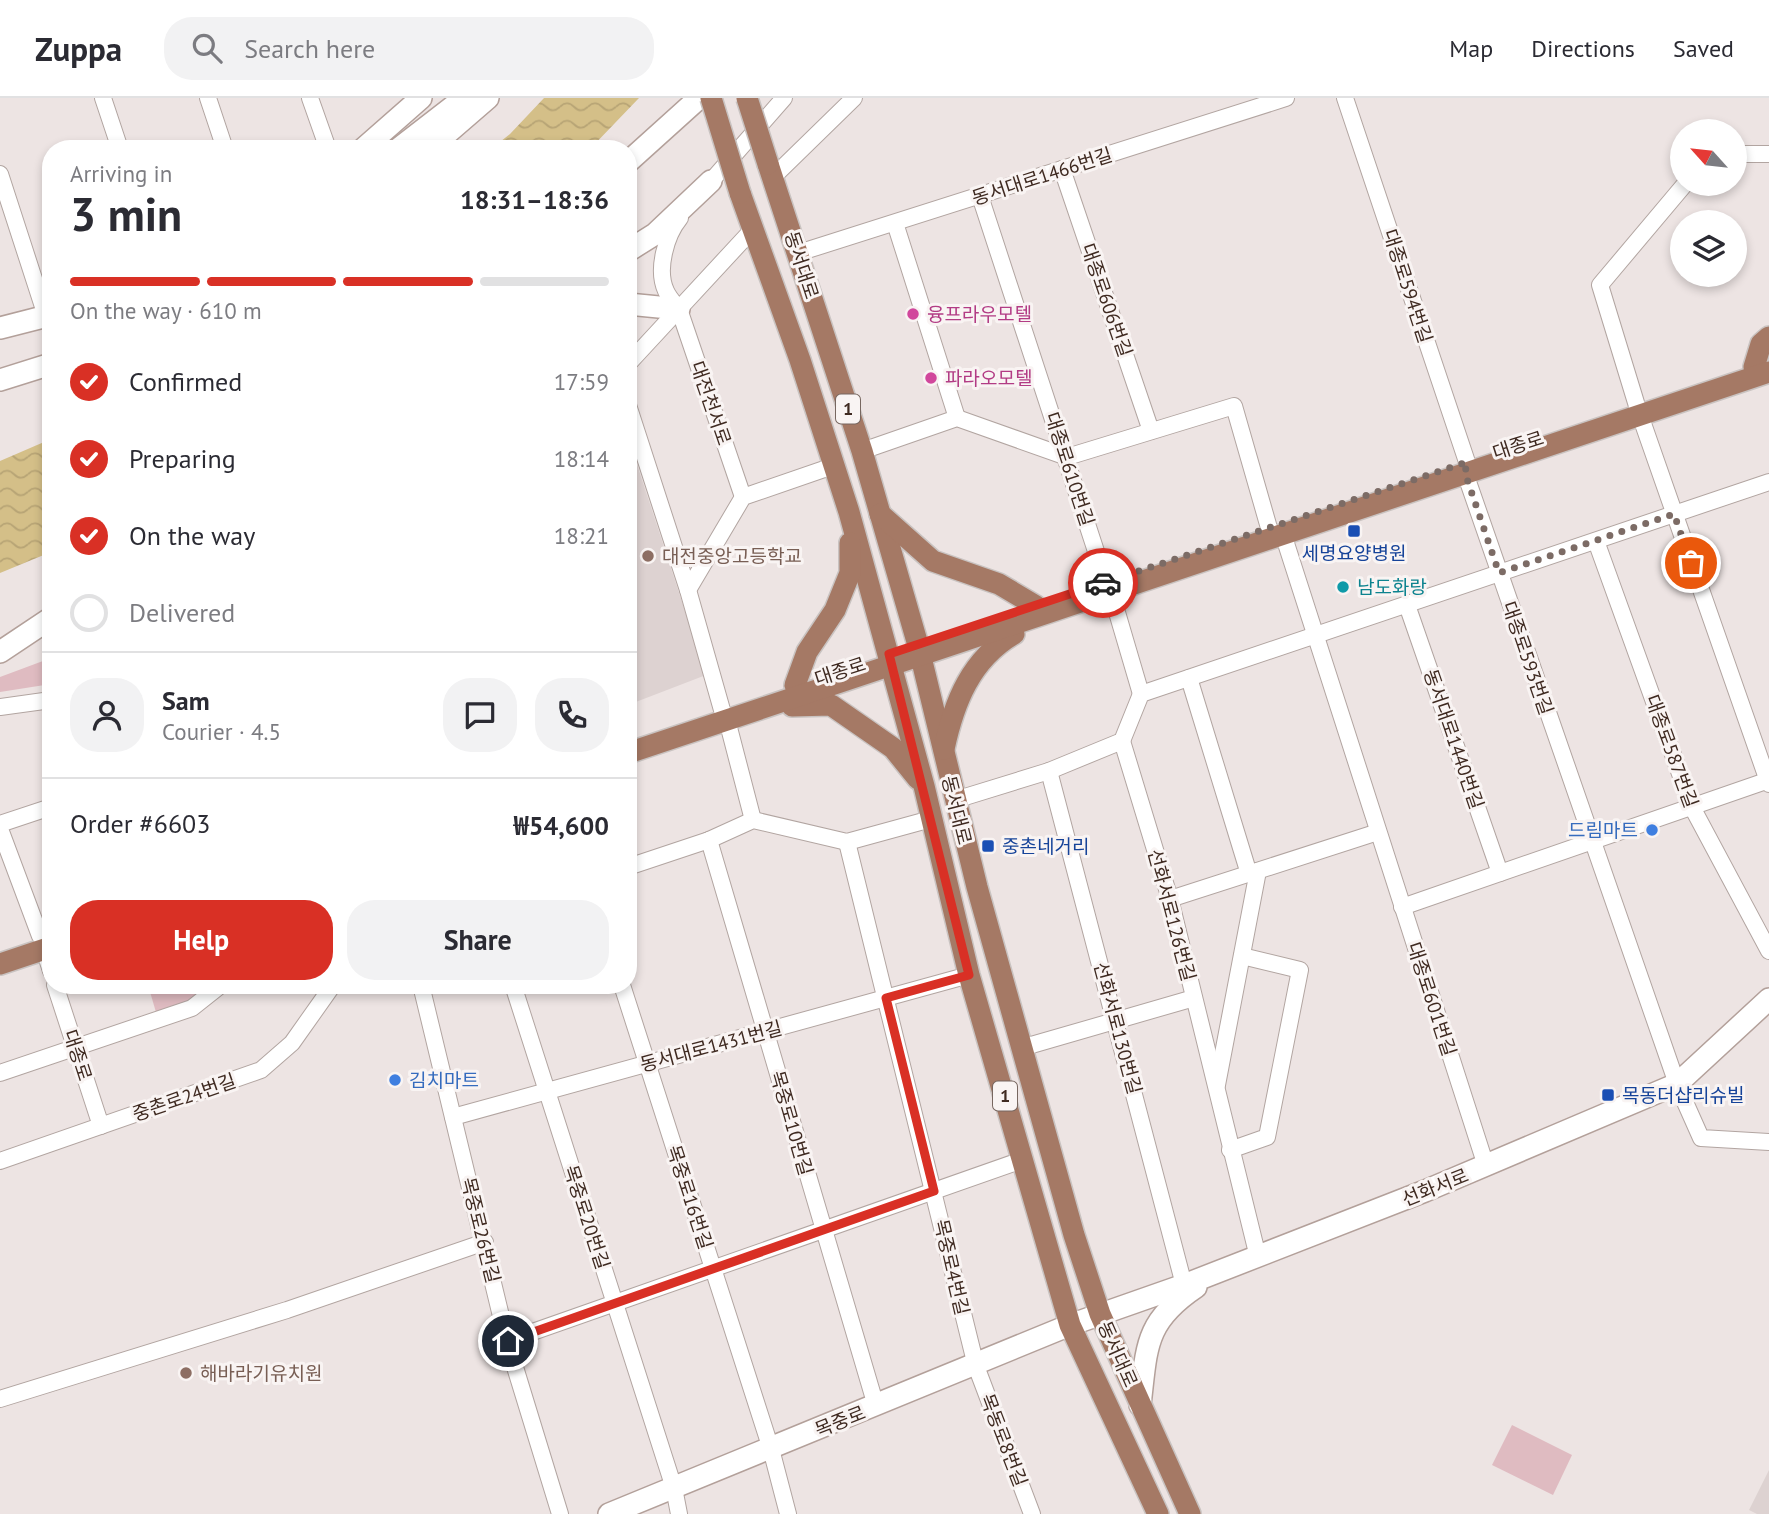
<!DOCTYPE html>
<html lang="en">
<head>
<meta charset="utf-8">
<style>
	body { margin:0; font-family:"PT Sans","Noto Sans KR",sans-serif; background:#f2f2f3; color:#2b2b33; height:100vh; display:flex; flex-direction:column; font-size:26px; white-space:nowrap }
	* { box-sizing:border-box; margin:0 }
	p { font-size:23px; color:#7c7c81 }
	.icon { flex:none; width:38px; height:38px; fill:none; stroke:currentColor; stroke-width:2; stroke-linecap:round; stroke-linejoin:round }
	.map { position:relative; flex:1; overflow:hidden }
	.side { position:absolute; left:42px; top:42px; width:595px; height:854px; display:flex; flex-direction:column; background:#fff; border-radius:28px; box-shadow:0 4px 10px #0003 }
	.side>* { flex:none }
	.needle { width:46px; rotate:297deg }
	.tools { position:absolute; left:1670px; top:21px; display:grid; gap:14px }
	.tools a { display:grid; place-items:center; width:77px; height:77px; border-radius:50%; background:#fff; box-shadow:0 4px 10px #0003; font-size:35px }
	.pin { position:absolute; display:grid; place-items:center; width:60px; height:60px; color:#fff; margin:-30px; border:4px solid #fff; border-radius:50%; box-shadow:0 2px 7px #0007 }
	.courier { position:absolute; display:grid; place-items:center; width:70px; height:70px; margin:-35px; border:5px solid #d93025; border-radius:50%; background:#fff; color:#222; box-shadow:0 2px 9px #0007 }
	.overview em { font-style:normal; font-weight:600 }
	.overview div { display:flex; flex-direction:column-reverse }
	.overview { display:flex; align-items:center; justify-content:space-between; height:119px; padding:0 28px }
	h1 { font-size:46px; font-weight:600; line-height:52px }
	.bar { display:grid; grid-template-columns:repeat(4,1fr); gap:10px 7px; align-content:center; height:84px; padding:0 28px }
	.bar i { height:9px; border-radius:5px; background:#e1e1e2 }
	.bar .on { background:#d93025 }
	.bar p { grid-column:span 4 }
	.line { display:flex; align-items:center; gap:18px; padding:0 28px; border-top:2px solid #e1e1e2 }
	.line div { flex:1 }
	.round { display:grid; place-items:center; flex:none; width:74px; height:74px; border-radius:28px; background:#f2f2f3 }
	ol { padding:0 28px; list-style:none }
	li { display:flex; align-items:center; gap:21px; height:77px }
	li p { margin-inline-start:auto }
	li .icon { padding:7px; border-radius:50%; background:#d93025; color:#fff; stroke-width:4 }
	li:last-child { color:#7c7c81 }
	li i { width:38px; height:38px; border:4px solid #e1e1e2; border-radius:50% }
	.action { display:flex; gap:14px; margin-top:auto; padding:14px 28px }
	.action a { flex:1; height:80px; border-radius:28px; background:#d93025; color:#fff; font-size:28px; font-weight:600; line-height:80px; text-align:center }
	.action a+a { background:#f2f2f3; color:#2b2b33 }
	header { display:flex; align-items:center; gap:42px; box-sizing:border-box; height:98px; padding:0 35px; background:#fff; border-bottom:2px solid #e1e1e2 }
	header strong { font-size:33px }
	nav { display:flex; gap:38px; margin-inline-start:auto; font-size:24px }
	.search { width:490px; height:63px; background:#f2f2f3; display:flex; align-items:center; gap:18px; box-sizing:border-box; padding:0 24px; border-radius:28px; color:#7c7c81; font-size:26px }
	.map>svg:first-child { display:block }
	.built { fill:#ddd2d1 }
	.green { fill:#dfbbc1 }
	.water { fill:url(#water-waves) }
	.lines { fill:none; stroke-linecap:round; stroke-linejoin:round }
	.street-casing { stroke:#b2a5a1; stroke-width:18 }
	.secondary-casing { stroke:#b3a09a; stroke-width:24 }
	.primary-casing { stroke:#c9c3c1; stroke-width:24 }
	.street { stroke:#fff; stroke-width:16 }
	.secondary { stroke:#fff; stroke-width:21 }
	.primary { stroke:#a57965; stroke-width:21 }
	.primary-bridge-casing { stroke:#c9c3c1; stroke-width:24; stroke-linecap:butt }
	.primary-bridge { stroke:#a57965; stroke-width:21 }
	.done { stroke:#7c6b65; stroke-width:7; stroke-dasharray:0 12.6 }
	.route { stroke:#d93025; stroke-width:9 }
	.hotel-dot { fill:#d1479c; stroke:#f9f4f3; stroke-width:2.5 }
	.transit-dot { fill:#1a4fb4; stroke:#f9f4f3; stroke-width:2.5 }
	.education-dot { fill:#8d6e63; stroke:#f9f4f3; stroke-width:2.5 }
	.culture-dot { fill:#0f9aa8; stroke:#f9f4f3; stroke-width:2.5 }
	.shop-dot { fill:#3f7fe0; stroke:#f9f4f3; stroke-width:2.5 }
	.labels { text-anchor:middle; stroke-width:6; stroke-linejoin:round; paint-order:stroke }
	.shield { fill:#f9f4f3; stroke:#776760; stroke-width:2 }
	.shield-label { font-size:18px; font-weight:bold; fill:#3f2a21 }
	.street-label { font-size:19px; fill:#3f2a21; stroke:#f9f4f3 }
	.hotel-label { font-size:19px; fill:#b23c85; stroke:#f9f4f3; text-anchor:start }
	.transit-label { font-size:19px; fill:#164399; stroke:#f9f4f3; text-anchor:start }
	.education-label { font-size:19px; fill:#785e54; stroke:#f9f4f3; text-anchor:start }
	.culture-label { font-size:19px; fill:#0d838f; stroke:#f9f4f3; text-anchor:start }
	.shop-label { font-size:19px; fill:#366cbe; stroke:#f9f4f3; text-anchor:end }
</style>
</head>
<body>
<header>
<strong>Zuppa</strong>
<div class="search"><svg class="icon" aria-label="search" viewBox="0 0 24 24"><circle cx="10" cy="10" r="6"/><path d="M15 15l6 6"/></svg>Search here</div>
<nav><a>Map</a><a>Directions</a><a>Saved</a></nav>
</header>
<div class="map">
<svg width="1769" height="1416" viewBox="0 0 1769 1416">
	<defs>
		<pattern id="water-waves" width="16" height="10" patternUnits="userSpaceOnUse" patternTransform="scale(1.75)"><rect width="16" height="10" fill="#d4bf88"/><path d="M0 5q4-4 8 0t8 0" fill="none" stroke="#b7a475"/></pattern>
	</defs>
	<rect width="100%" height="100%" fill="#ede4e3"/>
	<g class="built">
		<path d="M628 339 706 577 628 607Z"/>
		<path d="M1769 1372V1416H1757L1749 1412Z"/>
	</g>
	<g class="green">
		<path d="M51 560V586L0 594V579Z"/>
		<path d="M148 887H221L158 921Z"/>
		<path d="M1512 1327 1572 1357 1553 1397 1492 1367Z"/>
	</g>
	<g class="water">
		<path d="M544 0H639L590 51H491L510 36Z"/>
		<path d="M51 341V454L0 475V363Z"/>
	</g>
	<g class="lines">
		<defs>
			<g id="street">
				<path d="M103 0 120 51"/>
				<path d="M208 0 225 51"/>
				<path d="M310 0 328 51"/>
				<path d="M1345 0 1467 364 1465 375 1677 986 1701 1040 1769 1044"/>
				<path d="M1734 56H1769"/>
				<path d="M1062 71 1151 333"/>
				<path d="M0 76 46 218"/>
				<path d="M773 79 854 0"/>
				<path d="M706 89 784 0"/>
				<path d="M980 98 1106 484"/>
				<path d="M680 120C666 137 656 172 666 193 669 200 675 206 679 211L743 399"/>
				<path d="M895 125 957 320"/>
				<path d="M798 155 1286 0"/>
				<path d="M628 266 753 131"/>
				<path d="M628 307 688 492 722 612"/>
				<path d="M1637 308 1600 187 1685 86"/>
				<path d="M1640 317 1769 686"/>
				<path d="M862 353 957 320 1067 359 1234 308 1269 430"/>
				<path d="M1283 436 1486 1068"/>
				<path d="M1596 443 1692 709 1769 853"/>
				<path d="M688 492 743 399 833 368"/>
				<path d="M1111 494 1141 596"/>
				<path d="M1407 507 1500 775"/>
				<path d="M1189 580 1249 776"/>
				<path d="M0 609 51 602"/>
				<path d="M727 622 753 722"/>
				<path d="M1122 643 1170 801 1258 1159"/>
				<path d="M1049 673 1184 1187"/>
				<path d="M955 702 1049 673 1122 643 1141 596 1769 384"/>
				<path d="M0 726 51 709"/>
				<path d="M0 731 40 838"/>
				<path d="M709 742 876 1308"/>
				<path d="M847 744 976 1268 1032 1416"/>
				<path d="M628 769 709 742 753 722 847 744 931 721"/>
				<path d="M1170 801 1378 734"/>
				<path d="M1402 809 1766 683"/>
				<path d="M44 851 51 873"/>
				<path d="M55 887 101 1028"/>
				<path d="M421 887 507 1243 560 1416"/>
				<path d="M513 887 674 1390 679 1416"/>
				<path d="M622 887 771 1351 788 1416"/>
				<path d="M1021 950 1194 900"/>
				<path d="M0 975 192 910 221 887"/>
				<path d="M1217 987 1258 773"/>
				<path d="M453 1019 969 877"/>
				<path d="M1230 1052 1267 1039 1300 872 1242 858"/>
				<path d="M0 1063 261 972 292 945 333 887"/>
				<path d="M507 1243 1022 1062"/>
				<path d="M0 1301 287 1212 485 1144"/>
			</g>
			<g id="secondary">
				<path d="M363 51 421 0"/>
				<path d="M398 51 464 0"/>
				<path d="M429 51 488 0"/>
				<path d="M628 64 699 0"/>
				<path d="M628 153 655 136 711 83"/>
				<path d="M628 206 679 211"/>
				<path d="M0 230 51 217"/>
				<path d="M0 282 51 266"/>
				<path d="M0 554 51 520"/>
				<path d="M1140 1307C1147 1249 1144 1224 1196 1189"/>
				<path d="M609 1416 1070 1227 1184 1187 1425 1093 1677 986 1769 901"/>
			</g>
			<g id="primary">
				<path d="M768 66 862 353 918 547 977 789 1074 1137 1100 1216 1190 1416"/>
				<path d="M740 95 800 262 849 414 924 688 969 877 1070 1227 1158 1416"/>
				<path d="M1754 269 1761 246 1769 239"/>
				<path d="M880 416 933 463 999 486 1036 508"/>
				<path d="M795 587 807 554 835 512 850 475V445"/>
				<path d="M792 608 831 607 893 650 918 681"/>
				<path d="M944 651C954 604 971 561 1014 536"/>
				<path d="M628 655 1769 274"/>
				<path d="M0 866 51 849"/>
			</g>
		</defs>
		<use href="#street" class="street-casing"/>
		<use href="#secondary" class="secondary-casing"/>
		<use href="#primary" class="primary-casing"/>
		<use href="#street" class="street"/>
		<use href="#secondary" class="secondary"/>
		<use href="#primary" class="primary"/>
		<defs>
			<g id="primary-bridge">
				<path d="M711 0 740 95"/>
				<path d="M747 0 768 66"/>
			</g>
		</defs>
		<use href="#primary-bridge" class="primary-bridge-casing"/>
		<use href="#primary-bridge" class="primary-bridge"/>
	</g>
	<g class="lines">
		<path class="done" d="M1103 485 1467 364 1465 375 1499 475 1674 416 1691 465"/>
		<path class="route" d="M508 1243 934 1093 886 900 969 877 889 556 1103 485"/>
	</g>
	<g class="hotel-dot">
		<circle cx="913" cy="216" r="7"/>
		<circle cx="931" cy="280" r="7"/>
	</g>
	<g class="transit-dot">
		<rect x="1347" y="426" width="14" height="14" rx="3.5"/>
		<rect x="981" y="741" width="14" height="14" rx="3.5"/>
		<rect x="1601" y="990" width="14" height="14" rx="3.5"/>
	</g>
	<g class="education-dot">
		<circle cx="648" cy="458" r="7"/>
		<circle cx="186" cy="1275" r="7"/>
	</g>
	<circle class="culture-dot" cx="1343" cy="489" r="7"/>
	<g class="shop-dot">
		<circle cx="1652" cy="732" r="7"/>
		<circle cx="395" cy="982" r="7"/>
	</g>
	<g class="labels">
		<g class="shield">
			<rect x="836" y="296.5" width="24" height="29" rx="5"/>
			<rect x="993" y="983.5" width="24" height="29" rx="5"/>
		</g>
		<g class="shield-label">
			<text x="848" y="317">1</text>
			<text x="1005" y="1004">1</text>
		</g>
		<g class="street-label">
			<text transform="translate(1042 78) rotate(-18)" y="7">동서대로1466번길</text>
			<text transform="translate(802 167) rotate(72)" y="7">동서대로</text>
			<text transform="translate(1408 188) rotate(72)" y="7">대종로594번길</text>
			<text transform="translate(1107 202) rotate(71)" y="7">대종로606번길</text>
			<text transform="translate(711 305) rotate(71)" y="7">대전천서로</text>
			<text transform="translate(1518 347) rotate(-18)" y="7">대종로</text>
			<text transform="translate(1070 371) rotate(72)" y="7">대종로610번길</text>
			<text transform="translate(1528 560) rotate(71)" y="7">대종로593번길</text>
			<text transform="translate(840 573) rotate(-18)" y="7">대종로</text>
			<text transform="translate(1454 641) rotate(71)" y="7">동서대로1440번길</text>
			<text transform="translate(1672 653) rotate(70)" y="7">대종로587번길</text>
			<text transform="translate(957 712) rotate(76)" y="7">동서대로</text>
			<text transform="translate(1172 817) rotate(75)" y="7">선화서로126번길</text>
			<text transform="translate(1432 901) rotate(72)" y="7">대종로601번길</text>
			<text transform="translate(1118 930) rotate(75)" y="7">선화서로130번길</text>
			<text transform="translate(711 948) rotate(-15)" y="7">동서대로1431번길</text>
			<text transform="translate(78 957) rotate(72)" y="7">대종로</text>
			<text transform="translate(184 999) rotate(-19)" y="7">중촌로24번길</text>
			<text transform="translate(792 1025) rotate(74)" y="7">목중로10번길</text>
			<text transform="translate(1435 1089) rotate(-22)" y="7">선화서로</text>
			<text transform="translate(690 1099) rotate(72)" y="7">목중로16번길</text>
			<text transform="translate(587 1119) rotate(72)" y="7">목중로20번길</text>
			<text transform="translate(481 1132) rotate(76)" y="7">목중로26번길</text>
			<text transform="translate(952 1169) rotate(77)" y="7">목중로4번길</text>
			<text transform="translate(1118 1256) rotate(66)" y="7">동서대로</text>
			<text transform="translate(840 1323) rotate(-22)" y="7">목중로</text>
			<text transform="translate(1004 1342) rotate(69)" y="7">목동로8번길</text>
		</g>
		<g class="hotel-label">
			<text x="927" y="223">융프라우모텔</text>
			<text x="945" y="287">파라오모텔</text>
		</g>
		<g class="transit-label">
			<text x="1354" y="462" text-anchor="middle">세명요양병원</text>
			<text x="1002" y="755">중촌네거리</text>
			<text x="1622" y="1004">목동더샵리슈빌</text>
		</g>
		<g class="education-label">
			<text x="662" y="465">대전중앙고등학교</text>
			<text x="200" y="1282">해바라기유치원</text>
		</g>
		<g class="culture-label">
			<text x="1357" y="496">남도화랑</text>
		</g>
		<g class="shop-label">
			<text x="1638" y="739">드림마트</text>
			<text x="409" y="989" text-anchor="start">김치마트</text>
		</g>
	</g>
</svg>
<div class="tools">
<a><svg class="needle" viewBox="-14 -14 28 28"><path d="M0-13l5 13h-10z" fill="#e53935"/><path d="M0 13l5-13h-10z" fill="#7c7c81"/></svg></a>
<a><svg class="icon" aria-label="layers" viewBox="0 0 24 24"><path d="M12 4l9 5-9 5-9-5zM3 14l9 5 9-5"/></svg></a>
</div>
<div class="pin" style="left:1691px;top:465px;background:#ea580c"><svg class="icon" aria-label="bag" viewBox="0 0 24 24"><path d="M5 8h14l-1 12H6zM9 8a3 3 0 0 1 6 0"/></svg></div>
<div class="pin" style="left:508px;top:1243px;background:#1f2937"><svg class="icon" aria-label="home" viewBox="0 0 24 24"><path d="M3 11l9-7 9 7M6 9v11h12V9"/></svg></div>
<div class="courier" style="left:1103px;top:485px"><svg class="icon" aria-label="car" viewBox="0 0 24 24"><path d="M5 17H2v-5l4-1 3-4h7l3 4 3 1v5h-3M9 17h6M6 11h13"/><circle cx="7" cy="17" r="2"/><circle cx="17" cy="17" r="2"/></svg></div>
<section class="side">
<div class="overview"><div><h1>3 min</h1><p>Arriving in</p></div><em>18:31–18:36</em></div>
<div class="bar"><i class="on"></i><i class="on"></i><i class="on"></i><i></i><p>On the way · 610 m</p></div>
<ol>
<li><svg class="icon" aria-label="check" viewBox="0 0 24 24"><path d="M5 12l5 5 9-10"/></svg>Confirmed<p>17:59</p></li>
<li><svg class="icon" aria-label="check" viewBox="0 0 24 24"><path d="M5 12l5 5 9-10"/></svg>Preparing<p>18:14</p></li>
<li><svg class="icon" aria-label="check" viewBox="0 0 24 24"><path d="M5 12l5 5 9-10"/></svg>On the way<p>18:21</p></li>
<li><i></i>Delivered</li>
</ol>
<div class="line" style="height:126px"><a class="round"><svg class="icon" aria-label="person" viewBox="0 0 24 24"><circle cx="12" cy="8" r="4"/><path d="M4 21q1-7 8-7t8 7"/></svg></a><div><b>Sam</b><p>Courier · 4.5</p></div><a class="round"><svg class="icon" aria-label="chat" viewBox="0 0 24 24"><path d="M4 5h16v11H9l-5 4z"/></svg></a><a class="round"><svg class="icon" aria-label="phone" viewBox="0 0 24 24"><path d="M5 4h4l2 5-3 2q2 4 5 5l2-3 5 2v4C11 20 4 13 5 4z"/></svg></a></div>
<div class="line" style="height:91px"><div>Order #6603</div><b>₩54,600</b></div>
<div class="action"><a>Help</a><a>Share</a></div>
</section>
</div>
</body>
</html>
